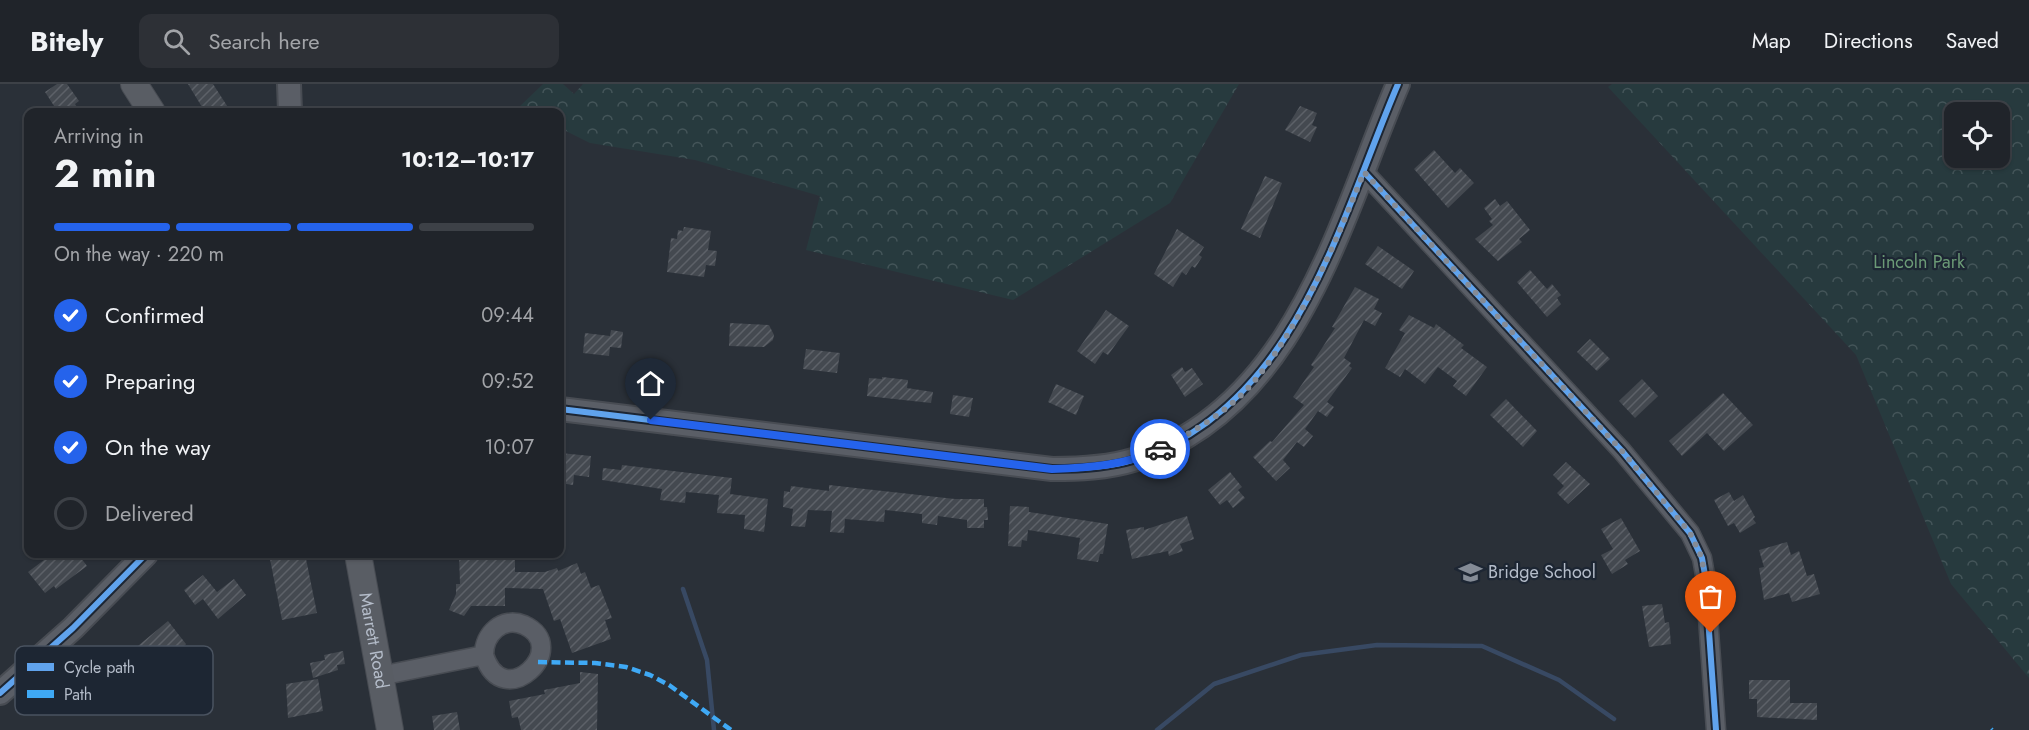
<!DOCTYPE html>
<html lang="en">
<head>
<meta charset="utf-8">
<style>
	body { margin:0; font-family:Jost,sans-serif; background:#2d3036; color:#f1f3f6; height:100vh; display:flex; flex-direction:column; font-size:22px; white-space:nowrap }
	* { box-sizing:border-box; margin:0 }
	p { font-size:20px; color:#a2a4a8 }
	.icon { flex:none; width:33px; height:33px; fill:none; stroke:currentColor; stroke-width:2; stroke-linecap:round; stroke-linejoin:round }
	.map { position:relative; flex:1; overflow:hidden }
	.sheet { position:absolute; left:24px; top:24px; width:540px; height:450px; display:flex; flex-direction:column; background:#20242a; border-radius:12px; box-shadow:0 2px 4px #0004,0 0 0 2px #3d4147 }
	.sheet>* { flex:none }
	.buttons { position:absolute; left:1944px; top:18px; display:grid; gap:12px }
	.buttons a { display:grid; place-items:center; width:66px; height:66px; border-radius:12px; background:#20242a; box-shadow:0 2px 4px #0004,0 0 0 2px #3d4147; font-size:30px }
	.pin { position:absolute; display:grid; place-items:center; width:51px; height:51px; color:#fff; margin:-62px -26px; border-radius:50% 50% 50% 0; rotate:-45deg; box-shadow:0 0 6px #0007 }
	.pin .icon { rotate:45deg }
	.courier { position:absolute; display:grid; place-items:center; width:60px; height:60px; margin:-30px; border:4px solid #2563eb; border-radius:50%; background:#fff; color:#222; box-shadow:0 2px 8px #0007 }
	.headline em { font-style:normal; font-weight:700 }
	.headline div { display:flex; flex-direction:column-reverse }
	.headline { display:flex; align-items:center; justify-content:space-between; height:102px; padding:0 30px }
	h1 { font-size:39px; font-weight:700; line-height:45px }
	.bar { display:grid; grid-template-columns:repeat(4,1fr); gap:9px 6px; align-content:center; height:72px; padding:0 30px }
	.bar i { height:8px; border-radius:4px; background:#3d4147 }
	.bar .active { background:#2563eb }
	.bar p { grid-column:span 4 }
	ol { padding:0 30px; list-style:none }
	li { display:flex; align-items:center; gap:18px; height:66px }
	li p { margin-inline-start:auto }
	li .icon { padding:6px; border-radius:50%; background:#2563eb; color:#fff; stroke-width:4 }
	li:last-child { color:#a2a4a8 }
	li i { width:33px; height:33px; border:3px solid #3d4147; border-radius:50% }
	header { display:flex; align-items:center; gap:36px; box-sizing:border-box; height:84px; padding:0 30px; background:#20242a; border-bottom:2px solid #3d4147 }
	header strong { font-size:28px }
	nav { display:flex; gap:33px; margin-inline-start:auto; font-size:21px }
	.search { width:420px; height:54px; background:#2d3036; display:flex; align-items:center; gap:15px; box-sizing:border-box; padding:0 21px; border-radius:12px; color:#a2a4a8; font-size:22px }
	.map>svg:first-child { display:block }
	.forest { fill:url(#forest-crowns); fill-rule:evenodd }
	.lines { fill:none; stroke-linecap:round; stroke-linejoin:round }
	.stream { stroke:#384963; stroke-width:4.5 }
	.building { fill:url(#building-hatch) }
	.minor-casing { stroke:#484c53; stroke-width:21 }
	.tertiary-casing { stroke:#484c53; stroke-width:26 }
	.secondary-casing { stroke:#484c53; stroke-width:28 }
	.minor { stroke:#5a5e66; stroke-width:18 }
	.tertiary { stroke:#5a5e66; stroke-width:22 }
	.secondary { stroke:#595d64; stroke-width:26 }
	.quiet { stroke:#3fa9f5; stroke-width:4.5; stroke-dasharray:9 4.5; stroke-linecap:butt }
	.cycleway-casing { stroke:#1d2633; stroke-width:10 }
	.cycleway { stroke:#60a3ed; stroke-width:6 }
	.done { stroke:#848b96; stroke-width:6; stroke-dasharray:0 10.8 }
	.route { stroke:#2563eb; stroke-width:8 }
	.labels { text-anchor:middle; stroke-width:4.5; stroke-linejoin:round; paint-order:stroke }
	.park-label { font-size:18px; fill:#6b9a76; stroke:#1d2633 }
	.poi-label { font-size:18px; fill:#b4bcc9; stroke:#1d2633; text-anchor:start }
	.street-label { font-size:18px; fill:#b4bcc9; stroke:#1d2633 }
	.key { fill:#1d2633; stroke:#4a5360; stroke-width:1.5 }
	.key-label { font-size:16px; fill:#b4bcc9 }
</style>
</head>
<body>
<header>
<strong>Bitely</strong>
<div class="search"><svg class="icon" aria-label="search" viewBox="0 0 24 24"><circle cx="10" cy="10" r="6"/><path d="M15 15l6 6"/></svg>Search here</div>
<nav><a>Map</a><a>Directions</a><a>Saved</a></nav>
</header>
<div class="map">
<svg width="2029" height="646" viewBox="0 0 2029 646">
	<defs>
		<pattern id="forest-crowns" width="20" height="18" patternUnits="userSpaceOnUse" patternTransform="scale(1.5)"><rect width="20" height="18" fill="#273a3e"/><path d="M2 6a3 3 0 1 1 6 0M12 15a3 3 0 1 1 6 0" fill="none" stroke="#445559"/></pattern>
		<pattern id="building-hatch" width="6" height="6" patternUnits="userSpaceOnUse" patternTransform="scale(1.5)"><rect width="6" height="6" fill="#444950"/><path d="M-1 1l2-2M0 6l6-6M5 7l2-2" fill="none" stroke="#5d6168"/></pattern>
	</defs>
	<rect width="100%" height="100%" fill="#2a3038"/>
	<g class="forest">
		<path d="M543 0H563L574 10 583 0H1239L1170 119 1013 216 806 166 820 112 695 76 590 59 560 44V28H527L518 24Z"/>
		<path d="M1612 0H2029V594L1951 500 1856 271 1608 3ZM1954 28H2000V74H1954Z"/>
	</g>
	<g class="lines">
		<g class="stream">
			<path d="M683 505 707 576 714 646"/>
			<path d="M1157 646 1214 600 1301 571 1377 561 1482 562 1559 596 1614 635"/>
		</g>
	</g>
	<g class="building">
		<path d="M57 0H67L79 17 75 20 80 28H58L45 8Z"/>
		<path d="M188 0H213L231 28H205Z"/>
		<path d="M1300 22 1317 29 1312 41 1317 43 1310 58 1285 46Z"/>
		<path d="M1434 66 1455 89 1460 84 1474 99 1448 124 1414 85Z"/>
		<path d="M1265 92 1282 99 1260 154 1241 145Z"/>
		<path d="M1495 115 1500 122 1507 117 1530 146 1519 155 1522 158 1498 177 1475 155 1493 141 1489 137 1492 135 1484 124Z"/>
		<path d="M684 143 711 147 708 166 717 167 715 182 706 181 704 193 667 188 671 154 677 155 678 146 683 147Z"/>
		<path d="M1177 145 1204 163 1199 171 1202 173 1195 184 1192 182 1186 191 1182 188 1173 203 1154 190Z"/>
		<path d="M1378 162 1414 187 1402 205 1365 180Z"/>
		<path d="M1530 186 1547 205 1552 200 1561 211 1557 214 1561 220 1547 233 1517 198Z"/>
		<path d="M1355 203 1379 215 1374 225 1382 229 1375 242 1364 236 1344 274 1351 279 1349 282 1352 284 1327 318 1334 323 1327 333 1318 327 1305 345 1313 352 1304 363 1297 358 1283 376 1290 384 1276 397 1253 373 1270 357 1272 358 1304 321 1293 313 1314 283 1311 281 1335 244 1332 243Z"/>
		<path d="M1106 226 1129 242 1108 271 1103 268 1095 280 1077 267Z"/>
		<path d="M1409 231 1434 244 1436 240 1464 261 1461 264 1487 283 1466 312 1453 302 1457 297 1438 283 1425 300 1405 285 1400 293 1385 284 1405 249 1399 246Z"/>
		<path d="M730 239 769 241 774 251 773 256 764 263 729 262Z"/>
		<path d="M611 246 623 248 621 264 610 263 609 272 583 269 585 249 610 252Z"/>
		<path d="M1590 255 1610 275 1597 287 1577 268Z"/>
		<path d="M806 265 840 269 837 289 803 285Z"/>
		<path d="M1182 283 1185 288 1192 284 1203 300 1185 313 1171 291Z"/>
		<path d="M882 293 908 296 907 304 933 308 931 319 867 312 869 294 882 295Z"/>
		<path d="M1642 295 1658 312 1635 334 1619 317Z"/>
		<path d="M1056 300 1084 312 1076 331 1048 318Z"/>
		<path d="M1723 309 1753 341 1724 367 1707 349 1682 372 1669 357Z"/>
		<path d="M953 311 973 314 969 333 950 330Z"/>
		<path d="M1506 315 1537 347 1523 363 1490 331Z"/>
		<path d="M560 369 591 372 589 393 574 391 573 401 560 399Z"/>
		<path d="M1566 378 1590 400 1568 420 1557 409 1564 402 1553 391Z"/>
		<path d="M622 381 732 394 730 410 768 415 764 448 744 445 745 431 717 429 719 411 686 408 685 419 660 416 662 405 602 396 603 384 621 386Z"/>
		<path d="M1230 388 1242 403 1238 406 1245 414 1233 424 1227 416 1220 421 1208 406Z"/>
		<path d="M829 401 955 415H984V423H987L988 436H984V444H967V436L938 432 937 441 922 439V430L885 426 884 438 845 435 844 449 830 448 832 427 808 426 805 443 791 442 793 425 783 423 784 407 790 408 791 402 829 407Z"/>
		<path d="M1729 408 1734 417 1743 411 1755 433 1753 435 1756 439 1740 449 1734 439 1728 442 1714 416Z"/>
		<path d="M1010 422 1029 423V428L1108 440 1103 470H1100L1098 478 1077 475 1080 454 1028 446 1027 457 1022 456 1021 463 1008 462Z"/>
		<path d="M1187 432 1194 455 1180 460 1183 467 1169 472 1168 467 1132 475 1126 446 1144 443V446Z"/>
		<path d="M1621 434 1640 467 1625 476 1628 480 1612 490 1601 471 1613 465 1601 445Z"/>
		<path d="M1787 458 1791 471 1799 467 1807 492 1814 490 1820 510 1792 518 1789 509 1764 516 1759 484 1764 483 1759 466Z"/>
		<path d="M52 470H78L87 482 56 505 54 502 45 509 28 488Z"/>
		<path d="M269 470H305L317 529 282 536Z"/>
		<path d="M515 470V488H545L557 484 558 487 577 479 581 490 585 488 591 504 599 501 612 534 605 536 611 555 572 569 560 535 554 537 543 505 505 504V522H471L464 532 449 526 456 510V500H460L459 472Z"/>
		<path d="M203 491 217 508 234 495 246 511 218 535 203 515 195 521 184 506Z"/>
		<path d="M1662 520 1665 539 1669 538 1671 560 1649 563 1642 522Z"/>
		<path d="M168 537 186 560 159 585 152 577 146 582 133 566Z"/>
		<path d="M343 567 345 580 337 581 338 586 313 594 310 579 325 576 324 571Z"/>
		<path d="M580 588 598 590 597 646H521L518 633 512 634 509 617 545 610 544 606 580 599Z"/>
		<path d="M318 595 323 627 288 634 286 600Z"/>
		<path d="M1749 596H1790V619H1817V636L1757 633V615H1749Z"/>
		<path d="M457 628 460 646H434L432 632Z"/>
	</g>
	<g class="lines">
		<defs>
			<g id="minor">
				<path d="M1364 88 1622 367 1690 449 1702 474 1705 491 1716 646"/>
				<path d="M380 592 484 571C484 550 502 532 524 541 573 563 503 631 484 571"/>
			</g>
			<g id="tertiary">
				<path d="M289 0 290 28"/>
				<path d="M560 325 1052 385C1079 385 1107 384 1133 376 1295 326 1339 138 1398 0"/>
				<path d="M0 609 73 544 146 470"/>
			</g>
			<g id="secondary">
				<path d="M134 0 152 28"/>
				<path id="s1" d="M358 470 390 646"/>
			</g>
		</defs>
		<use href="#minor" class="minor-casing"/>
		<use href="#tertiary" class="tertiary-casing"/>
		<use href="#secondary" class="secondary-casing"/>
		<use href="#minor" class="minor"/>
		<use href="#tertiary" class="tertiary"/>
		<use href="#secondary" class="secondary"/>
		<g class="quiet">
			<path d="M538 578 595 579 626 583 650 591 669 601 731 646"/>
			<path d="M1991 645 1992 646"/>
		</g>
		<defs>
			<g id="cycleway">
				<path d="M1364 88 1622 367 1690 449 1702 474 1705 491 1716 646"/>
				<path d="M560 325 1052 385C1079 385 1107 384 1133 376 1295 326 1339 138 1398 0"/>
				<path d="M0 609 73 544 146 470"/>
			</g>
		</defs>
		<use href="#cycleway" class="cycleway-casing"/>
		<use href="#cycleway" class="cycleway"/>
	</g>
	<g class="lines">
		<path class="done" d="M1160 365C1195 347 1231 326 1256 295 1303 238 1336 157 1364 88L1622 367 1690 449 1702 474 1711 549"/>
		<path class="route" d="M651 336 1052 385C1089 384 1126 381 1160 365"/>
	</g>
	<defs>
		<symbol id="school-bare" viewBox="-9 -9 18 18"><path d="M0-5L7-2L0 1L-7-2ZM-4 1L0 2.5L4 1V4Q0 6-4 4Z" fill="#848b96" stroke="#1d2633" stroke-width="2.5" paint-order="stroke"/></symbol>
	</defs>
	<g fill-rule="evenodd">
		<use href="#school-bare" x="1454" y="472" width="33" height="33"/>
	</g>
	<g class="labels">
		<g class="park-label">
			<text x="1919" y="184">Lincoln Park</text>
		</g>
		<g class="poi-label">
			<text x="1488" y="494">Bridge School</text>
		</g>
		<g class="street-label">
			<text dy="6" stroke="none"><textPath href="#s1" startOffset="88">Marrett Road</textPath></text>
		</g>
	</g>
	<rect x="15" y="562" width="198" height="69" rx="9" class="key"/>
	<rect x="27" y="579" width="27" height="8" fill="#60a3ed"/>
	<rect x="27" y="606" width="27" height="8" fill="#3fa9f5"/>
	<g class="key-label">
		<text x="64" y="589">Cycle path</text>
		<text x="64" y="616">Path</text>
	</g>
</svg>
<div class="buttons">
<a><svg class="icon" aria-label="locate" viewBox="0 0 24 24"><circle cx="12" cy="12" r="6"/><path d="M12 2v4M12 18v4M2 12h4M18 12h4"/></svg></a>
</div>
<div class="pin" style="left:1711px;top:549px;background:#ea580c"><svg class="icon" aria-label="bag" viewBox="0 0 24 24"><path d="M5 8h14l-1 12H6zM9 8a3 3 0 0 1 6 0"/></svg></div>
<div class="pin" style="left:651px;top:336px;background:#1f2937"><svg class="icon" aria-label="home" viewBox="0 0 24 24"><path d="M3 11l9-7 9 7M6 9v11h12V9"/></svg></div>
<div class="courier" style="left:1160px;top:365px"><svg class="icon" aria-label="car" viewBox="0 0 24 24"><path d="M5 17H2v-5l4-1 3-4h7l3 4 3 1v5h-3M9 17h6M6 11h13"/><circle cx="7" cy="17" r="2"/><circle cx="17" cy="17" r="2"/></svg></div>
<section class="sheet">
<div class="headline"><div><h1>2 min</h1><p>Arriving in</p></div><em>10:12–10:17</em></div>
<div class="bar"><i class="active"></i><i class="active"></i><i class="active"></i><i></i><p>On the way · 220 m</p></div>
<ol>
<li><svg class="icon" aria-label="check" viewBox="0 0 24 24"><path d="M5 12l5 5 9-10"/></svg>Confirmed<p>09:44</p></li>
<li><svg class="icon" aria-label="check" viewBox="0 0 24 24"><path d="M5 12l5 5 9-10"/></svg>Preparing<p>09:52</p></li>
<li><svg class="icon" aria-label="check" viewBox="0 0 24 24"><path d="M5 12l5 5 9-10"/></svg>On the way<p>10:07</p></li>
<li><i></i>Delivered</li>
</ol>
</section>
</div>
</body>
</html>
